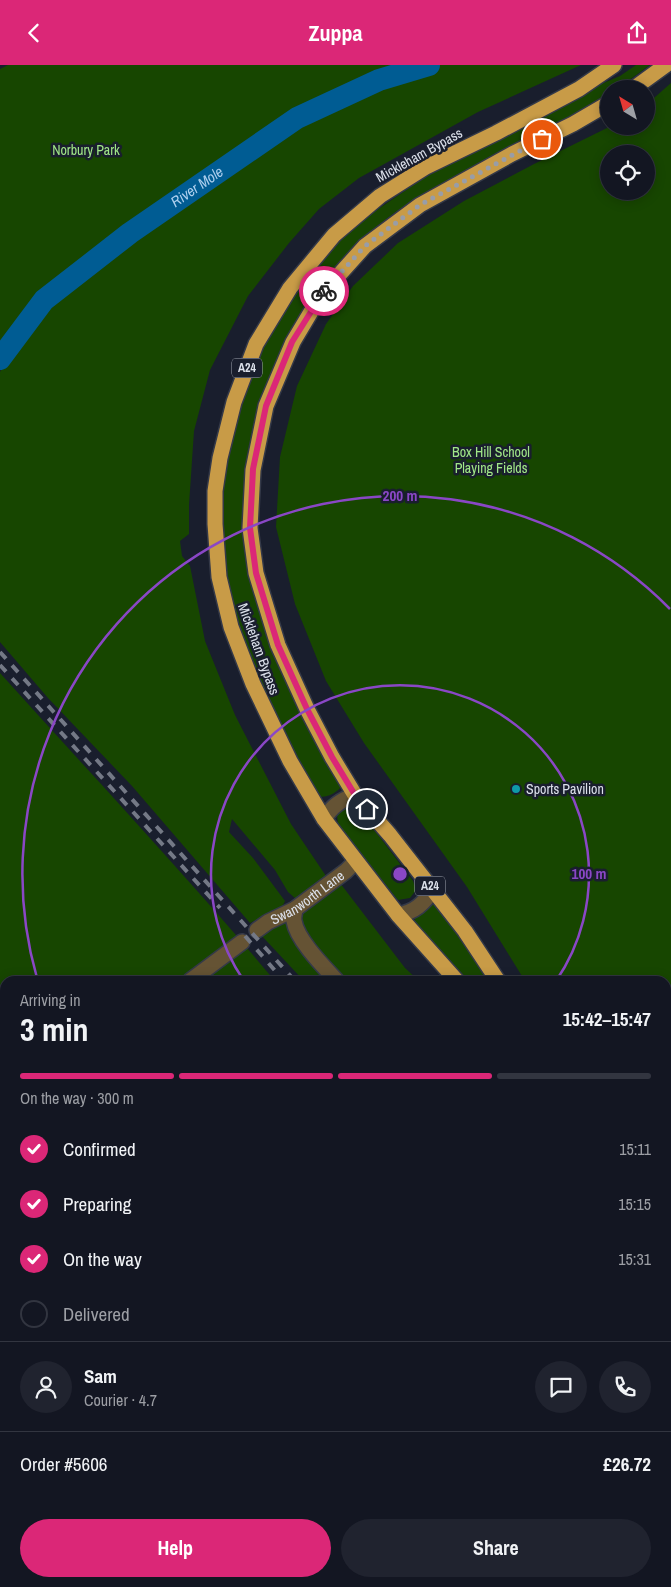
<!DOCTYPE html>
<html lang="en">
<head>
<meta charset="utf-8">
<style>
	body { margin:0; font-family:"Archivo Narrow",sans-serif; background:#20232f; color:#f1f3f6; height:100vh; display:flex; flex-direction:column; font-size:19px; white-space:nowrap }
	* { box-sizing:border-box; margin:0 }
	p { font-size:16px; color:#9d9fa5 }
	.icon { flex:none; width:28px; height:28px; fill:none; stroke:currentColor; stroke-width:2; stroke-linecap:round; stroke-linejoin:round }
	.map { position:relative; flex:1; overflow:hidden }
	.sheet { position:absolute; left:0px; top:911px; width:671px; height:611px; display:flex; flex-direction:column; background:#131622; border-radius:15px 15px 0 0; box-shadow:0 2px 12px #0003,0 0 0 1px #323540 }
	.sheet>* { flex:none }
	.needle { width:32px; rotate:323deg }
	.tools { position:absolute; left:600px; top:15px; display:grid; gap:10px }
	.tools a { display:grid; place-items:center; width:55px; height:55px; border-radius:50%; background:#131622; box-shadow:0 2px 12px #0003,0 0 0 1px #323540; font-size:25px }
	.pin { position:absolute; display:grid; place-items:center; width:42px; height:42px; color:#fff; margin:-21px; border:2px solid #fff; border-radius:50%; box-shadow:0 1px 5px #0007 }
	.courier { position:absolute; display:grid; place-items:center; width:50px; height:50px; margin:-25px; border:4px solid #db2777; border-radius:50%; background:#fff; color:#222; box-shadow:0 1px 6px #0007 }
	.headline em { font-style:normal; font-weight:800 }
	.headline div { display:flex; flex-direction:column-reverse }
	.headline { display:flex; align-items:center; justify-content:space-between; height:85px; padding:0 20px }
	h1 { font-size:32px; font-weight:800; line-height:38px }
	.bar { display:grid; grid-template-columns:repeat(4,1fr); gap:8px 5px; align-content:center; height:60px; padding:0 20px }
	.bar i { height:6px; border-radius:4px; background:#323540 }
	.bar .active { background:#db2777 }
	.bar p { grid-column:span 4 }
	.line { display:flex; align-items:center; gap:12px; padding:0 20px; border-top:1px solid #323540 }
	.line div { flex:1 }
	.round { display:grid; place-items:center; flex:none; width:52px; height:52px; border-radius:26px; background:#20232f }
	ol { padding:0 20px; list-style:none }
	li { display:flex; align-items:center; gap:15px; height:55px }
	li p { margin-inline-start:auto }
	li .icon { padding:5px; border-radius:50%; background:#db2777; color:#fff; stroke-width:4 }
	li:last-child { color:#9d9fa5 }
	li i { width:28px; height:28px; border:2px solid #323540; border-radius:50% }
	.primary-button { display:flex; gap:10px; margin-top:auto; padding:10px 20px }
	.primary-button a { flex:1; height:58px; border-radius:30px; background:#db2777; color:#fff; font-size:20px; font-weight:800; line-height:58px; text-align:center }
	.primary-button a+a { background:#20232f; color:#f1f3f6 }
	header { display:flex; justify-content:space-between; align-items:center; height:65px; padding:0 20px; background:#db2777; color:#fff; font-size:22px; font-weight:800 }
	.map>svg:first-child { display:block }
	.green { fill:#174600; fill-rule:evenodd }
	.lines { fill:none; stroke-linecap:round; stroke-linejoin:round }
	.river { stroke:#005c93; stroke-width:22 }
	.minor-casing { stroke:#343948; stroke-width:18 }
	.highway-casing { stroke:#343948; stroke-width:18 }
	.minor { stroke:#655334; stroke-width:15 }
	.highway { stroke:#c89b47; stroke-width:15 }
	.rail { stroke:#747986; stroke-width:4; stroke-dasharray:9 9; stroke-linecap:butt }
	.done { stroke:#989da8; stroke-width:5; stroke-dasharray:0 9 }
	.route { stroke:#db2777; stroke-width:6 }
	.ring { fill:none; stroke:#8a47c6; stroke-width:2.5 }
	.culture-dot { fill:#0f9aa8; stroke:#191e2d; stroke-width:2 }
	.labels { text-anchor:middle; stroke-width:5; stroke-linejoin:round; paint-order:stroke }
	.shield { fill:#191e2d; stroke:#a2a6b2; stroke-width:1 }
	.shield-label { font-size:12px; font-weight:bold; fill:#dce1eb }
	.park-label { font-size:14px; fill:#a1e788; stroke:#191e2d }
	.street-label { font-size:14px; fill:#dce1eb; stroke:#191e2d }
	.poi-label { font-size:14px; fill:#dce1eb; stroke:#191e2d; text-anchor:start }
	.water-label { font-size:15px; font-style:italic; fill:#accfee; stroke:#191e2d }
	.centre { fill:#8a47c6; stroke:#191e2d; stroke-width:2.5 }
	.ring-label { font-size:15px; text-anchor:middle; font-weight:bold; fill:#8a47c6; stroke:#191e2d; stroke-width:5; stroke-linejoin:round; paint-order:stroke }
</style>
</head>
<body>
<header><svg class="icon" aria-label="back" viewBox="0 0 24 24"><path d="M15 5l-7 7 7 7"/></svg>Zuppa<svg class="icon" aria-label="share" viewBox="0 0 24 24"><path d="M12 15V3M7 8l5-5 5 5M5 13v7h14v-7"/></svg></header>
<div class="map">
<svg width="671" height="1522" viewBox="0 0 671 1522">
	<rect width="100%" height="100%" fill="#191e2d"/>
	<g class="green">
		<path d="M8 0H581L478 47 359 113 319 144 289 178 248 231 210 305 194 366 189 440V469L180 476 182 491 190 501 205 576 235 650 291 759 326 811 296 834 288 827 275 805 232 754 229 767 253 793 285 836 282 842 250 858 132 721 48 633 0 577V307L3 301 0 299V4Z"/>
		<path d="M636 0H650L617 24H609V29L590 41 442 119 397 146 377 161 342 194 310 234 284 278 265 325 251 503 344 718C337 728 330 732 318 732 300 699 280 666 265 632 250 600 240 566 231 532 228 520 223 507 221 495 218 477 221 457 222 439 228 335 268 246 342 173 367 148 399 132 427 110L582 27 620 11Z"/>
		<path d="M671 18V1096L666 1090V916H525L467 822 364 678 326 616 295 539 276 462 280 392 297 321 326 259 353 221 398 178 464 136 534 99 611 61H646V40ZM609 89H646V126H609Z"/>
		<path d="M0 608C92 710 187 811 275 916H5V1122L0 1111Z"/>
		<path d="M347 741 354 742 360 746 413 816 416 825 410 833 398 835 338 760 337 749Z"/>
		<path d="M340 818 405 903 419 916H304L261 870 287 855Z"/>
		<path d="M431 840H436L490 916H468L415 858V852Z"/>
		<path d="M666 1186 671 1192V1321L666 1316Z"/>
		<path d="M666 1345 671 1351V1473L666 1470Z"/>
	</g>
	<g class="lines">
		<g class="river">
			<path id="s1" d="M0 294 44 235 130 168 297 53 379 15 429 0"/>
			<path d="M0 1151 5 1159"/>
			<path d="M666 1483 671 1486"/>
		</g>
		<defs>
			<g id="minor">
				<path d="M324 754C332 741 341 735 355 730"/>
				<path d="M295 844C295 847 293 852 294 856 297 875 324 902 337 916"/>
				<path d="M398 850C415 847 423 839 433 825"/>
				<path id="s2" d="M257 865 268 857 295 844 346 806 356 796"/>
				<path d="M190 916 242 877"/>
				<path d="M666 1258 671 1262"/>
			</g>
			<g id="highway">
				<path d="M633 24 666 0"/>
				<path d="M457 916 398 850 324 754 290 696 253 619 231 562 219 512 215 459V426L220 393 234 337 256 279 290 223 334 170 380 131 426 102 496 68 579 24 614 0"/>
				<path d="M498 916 465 866 390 770 355 730 332 692 307 644 278 580 256 508 250 463 253 405 266 341 293 277 321 230 365 181 420 140 512 89 573 59 609 38"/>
				<path d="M666 1127 671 1132"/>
				<path d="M666 1157 671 1162"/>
			</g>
		</defs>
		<use href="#minor" class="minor-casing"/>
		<use href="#highway" class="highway-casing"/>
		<use href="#minor" class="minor"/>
		<use href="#highway" class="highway"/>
		<g class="rail">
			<path d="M0 587 295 916"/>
			<path d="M0 600 220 843"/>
			<path d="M245 871 284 916"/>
			<path d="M666 1326 671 1331"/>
			<path d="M666 1339 671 1344"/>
		</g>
	</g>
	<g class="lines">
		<path class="done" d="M324 226 365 181 420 140 542 74"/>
		<path class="route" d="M324 226 292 277 266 341 253 404 250 463 256 508 278 580 307 644 332 692 355 730 367 744"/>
	</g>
	<g class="ring">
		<path d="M244 916A189 189 0 1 1 556 916"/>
		<path d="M37 913A378 378 0 0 1 670 544"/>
	</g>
	<circle class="culture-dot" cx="516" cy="724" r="5"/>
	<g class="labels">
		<g class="shield">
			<rect x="232" y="293.5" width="30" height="19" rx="4"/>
			<rect x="415" y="811.5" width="30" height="19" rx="4"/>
		</g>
		<g class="shield-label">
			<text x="247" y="307">A24</text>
			<text x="430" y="825">A24</text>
		</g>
		<g class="park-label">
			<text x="86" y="90">Norbury Park</text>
			<text x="491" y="392">Box Hill School<tspan x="491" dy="16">Playing Fields</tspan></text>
		</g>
		<g class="street-label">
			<text transform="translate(419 90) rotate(-29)" y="5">Mickleham Bypass</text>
			<text transform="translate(259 584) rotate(70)" y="5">Mickleham Bypass</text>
			<text dy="5" stroke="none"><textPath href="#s2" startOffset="60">Swanworth Lane</textPath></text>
		</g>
		<g class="poi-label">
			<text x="526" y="729">Sports Pavilion</text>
		</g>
		<g class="water-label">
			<text dy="5" stroke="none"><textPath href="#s1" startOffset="264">River Mole</textPath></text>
		</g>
	</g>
	<circle cx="400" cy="809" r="8" class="centre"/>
	<g class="ring-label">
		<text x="400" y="436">200 m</text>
		<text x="589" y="814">100 m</text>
	</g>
</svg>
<div class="tools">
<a><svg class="needle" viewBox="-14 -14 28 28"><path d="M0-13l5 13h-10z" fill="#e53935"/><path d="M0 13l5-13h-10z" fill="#9d9fa5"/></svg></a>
<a><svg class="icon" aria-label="locate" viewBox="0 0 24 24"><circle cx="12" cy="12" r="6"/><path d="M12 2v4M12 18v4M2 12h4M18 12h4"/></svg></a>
</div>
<div class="pin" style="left:542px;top:74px;background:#ea580c"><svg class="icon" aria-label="bag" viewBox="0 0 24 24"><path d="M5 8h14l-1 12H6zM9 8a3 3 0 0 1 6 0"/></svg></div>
<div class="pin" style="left:367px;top:744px;background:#1f2937"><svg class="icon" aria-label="home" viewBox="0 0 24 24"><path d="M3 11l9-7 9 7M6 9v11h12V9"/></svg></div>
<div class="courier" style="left:324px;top:226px"><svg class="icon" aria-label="bike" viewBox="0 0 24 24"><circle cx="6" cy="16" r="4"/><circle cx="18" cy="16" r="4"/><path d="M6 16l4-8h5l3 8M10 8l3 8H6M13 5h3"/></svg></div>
<section class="sheet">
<div class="headline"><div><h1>3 min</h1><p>Arriving in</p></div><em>15:42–15:47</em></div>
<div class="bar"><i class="active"></i><i class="active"></i><i class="active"></i><i></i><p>On the way · 300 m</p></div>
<ol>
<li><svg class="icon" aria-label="check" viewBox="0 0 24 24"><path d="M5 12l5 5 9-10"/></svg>Confirmed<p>15:11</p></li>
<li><svg class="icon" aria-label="check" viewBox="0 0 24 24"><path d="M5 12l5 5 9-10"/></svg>Preparing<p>15:15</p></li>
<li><svg class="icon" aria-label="check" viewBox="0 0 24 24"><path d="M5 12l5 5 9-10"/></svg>On the way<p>15:31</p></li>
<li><i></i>Delivered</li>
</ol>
<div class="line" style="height:90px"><a class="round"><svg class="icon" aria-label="person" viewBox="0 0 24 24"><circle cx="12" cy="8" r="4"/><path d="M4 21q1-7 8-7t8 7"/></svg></a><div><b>Sam</b><p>Courier · 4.7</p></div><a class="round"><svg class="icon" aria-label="chat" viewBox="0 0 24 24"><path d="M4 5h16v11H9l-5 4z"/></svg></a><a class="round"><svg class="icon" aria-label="phone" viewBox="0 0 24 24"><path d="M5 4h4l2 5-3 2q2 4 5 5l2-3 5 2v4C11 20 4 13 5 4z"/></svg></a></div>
<div class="line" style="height:65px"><div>Order #5606</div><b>£26.72</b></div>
<div class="primary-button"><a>Help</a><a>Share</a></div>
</section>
</div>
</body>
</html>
